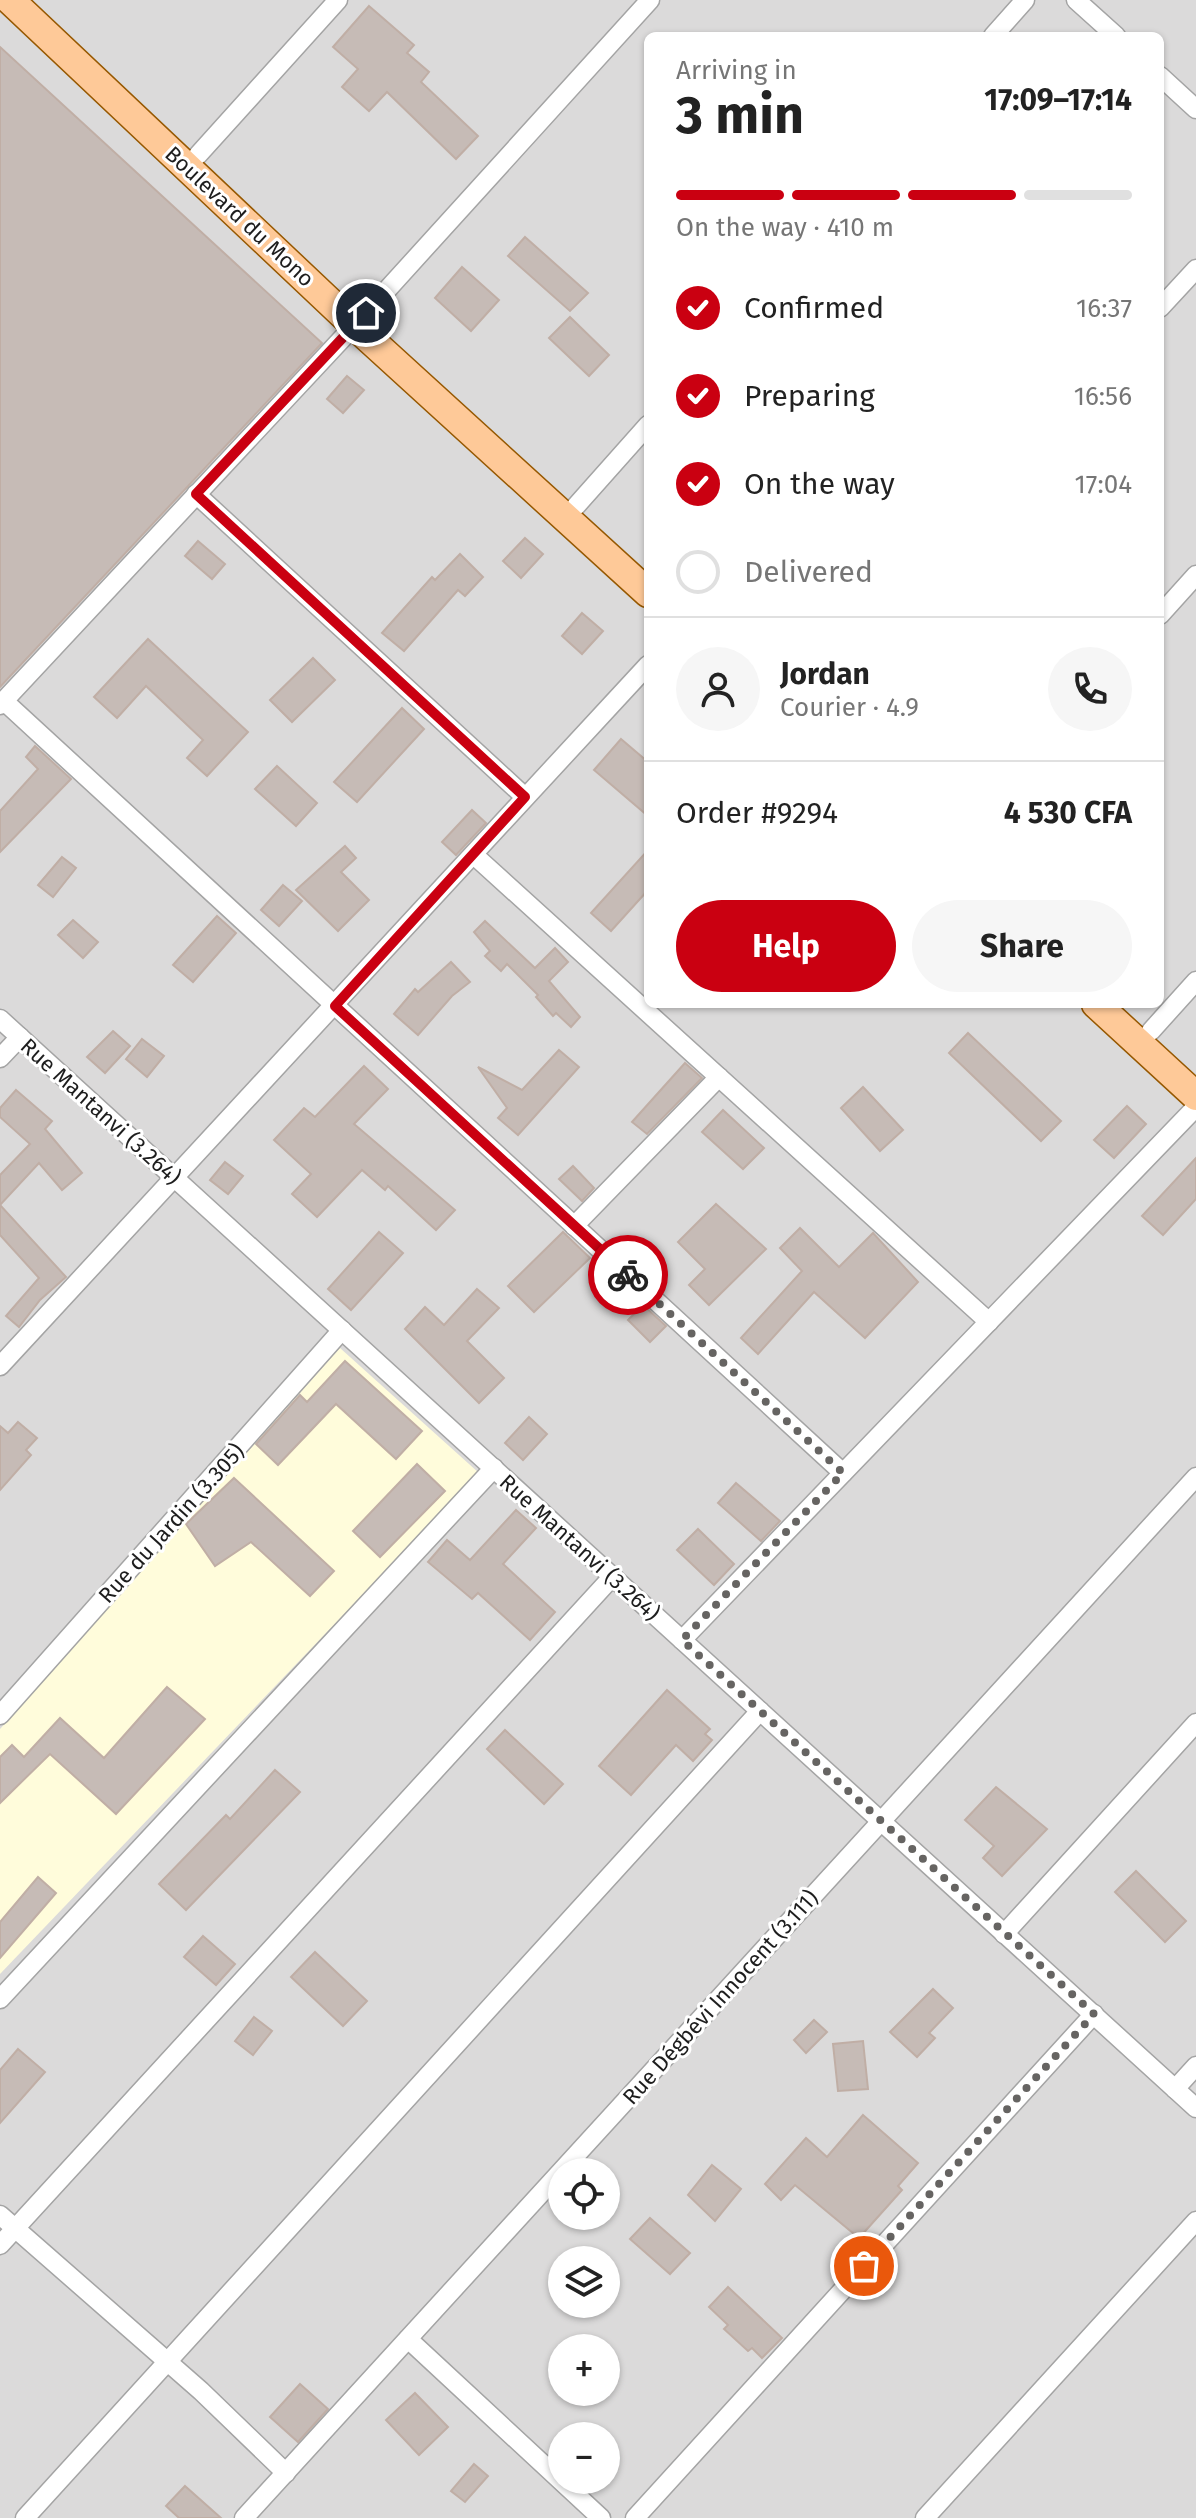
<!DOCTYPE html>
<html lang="en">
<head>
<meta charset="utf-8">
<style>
	body { margin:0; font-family:"Fira Sans",sans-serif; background:#f6f6f6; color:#222; height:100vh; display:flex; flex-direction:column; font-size:30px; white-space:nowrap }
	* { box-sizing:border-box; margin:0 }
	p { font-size:26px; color:#767676 }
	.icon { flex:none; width:44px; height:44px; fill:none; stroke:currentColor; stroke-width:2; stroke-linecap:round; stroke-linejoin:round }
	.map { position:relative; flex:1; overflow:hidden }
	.details { position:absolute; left:644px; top:32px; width:520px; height:976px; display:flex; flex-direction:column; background:#fff; border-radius:12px; box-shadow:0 2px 6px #0004 }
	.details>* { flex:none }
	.controls { position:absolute; left:548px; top:2158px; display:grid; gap:16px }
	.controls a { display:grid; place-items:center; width:72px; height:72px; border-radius:50%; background:#fff; box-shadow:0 2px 6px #0004; font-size:40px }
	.pin { position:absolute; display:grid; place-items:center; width:68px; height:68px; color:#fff; margin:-34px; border:4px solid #fff; border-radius:50%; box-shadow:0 2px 8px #0007 }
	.courier { position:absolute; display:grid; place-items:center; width:80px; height:80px; margin:-40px; border:6px solid #ca0011; border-radius:50%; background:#fff; color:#222; box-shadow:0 2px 10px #0007 }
	.summary em { font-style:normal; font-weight:700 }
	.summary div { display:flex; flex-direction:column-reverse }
	.summary { display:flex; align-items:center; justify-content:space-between; height:136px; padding:0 32px }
	h1 { font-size:52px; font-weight:700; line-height:60px }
	.bar { display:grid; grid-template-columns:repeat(4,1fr); gap:12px 8px; align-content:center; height:96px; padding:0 32px }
	.bar i { height:10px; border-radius:6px; background:#e0e0e0 }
	.bar .current { background:#ca0011 }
	.bar p { grid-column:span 4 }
	.line { display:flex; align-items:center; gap:20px; padding:0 32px; border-top:2px solid #e0e0e0 }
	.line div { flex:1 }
	.round { display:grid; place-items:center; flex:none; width:84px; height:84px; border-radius:42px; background:#f6f6f6 }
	ol { padding:0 32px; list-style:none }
	li { display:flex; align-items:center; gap:24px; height:88px }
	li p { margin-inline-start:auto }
	li .icon { padding:8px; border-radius:50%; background:#ca0011; color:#fff; stroke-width:4 }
	li:last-child { color:#767676 }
	li i { width:44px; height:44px; border:4px solid #e0e0e0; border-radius:50% }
	.button { display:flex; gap:16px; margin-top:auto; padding:16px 32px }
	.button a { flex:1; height:92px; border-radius:48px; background:#ca0011; color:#fff; font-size:32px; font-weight:700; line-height:92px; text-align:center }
	.button a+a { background:#f6f6f6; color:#222 }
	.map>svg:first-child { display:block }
	.residential { fill:#dbdada; fill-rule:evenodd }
	.education { fill:#fffcdb }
	.building { fill:#c6bbb6; stroke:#c0aea5; stroke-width:2 }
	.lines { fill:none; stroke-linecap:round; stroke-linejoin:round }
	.street-casing { stroke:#a4a4a4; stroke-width:21 }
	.primary-casing { stroke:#965800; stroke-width:31 }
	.street { stroke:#fff; stroke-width:18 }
	.primary { stroke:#fec998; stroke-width:28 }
	.done { stroke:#666462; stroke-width:8; stroke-dasharray:0 14.4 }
	.route { stroke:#ca0011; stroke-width:10 }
	.labels { text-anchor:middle; stroke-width:6; stroke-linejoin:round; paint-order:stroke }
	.street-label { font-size:22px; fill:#1d1d1d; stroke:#fff }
</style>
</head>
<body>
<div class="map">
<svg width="1196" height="2518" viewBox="0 0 1196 2518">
	<rect width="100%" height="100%" fill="#efe9e2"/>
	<path class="residential" d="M0 0H1196V2518H0ZM648 36H1160V1004H648ZM562 2172H606V2216H562ZM562 2260H606V2304H562ZM562 2348H606V2392H562ZM562 2436H606V2480H562Z"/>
	<path class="education" d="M340 1348 479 1473 0 1974V1729Z"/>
	<g class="building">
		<path d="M369 6 414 45 407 53 429 72 421 82 478 136 456 159 387 92 369 111 342 87 358 69 333 47Z"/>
		<path d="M0 47 322 343 0 687Z"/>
		<path d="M525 237 588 293 570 311 508 256Z"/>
		<path d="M462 267 499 300 471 331 435 298Z"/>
		<path d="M570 317 609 355 589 376 549 338Z"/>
		<path d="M347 376 364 390 343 413 327 399Z"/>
		<path d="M525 538 543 554 521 578 503 561Z"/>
		<path d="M198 541 225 564 212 579 185 556Z"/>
		<path d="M460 554 483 577 465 596 458 590 404 651 382 633 432 577 435 580Z"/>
		<path d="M582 613 603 631 582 654 562 636Z"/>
		<path d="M148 639 248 732 207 776 187 758 203 740 146 686 117 718 94 697Z"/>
		<path d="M313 658 335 680 292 722 270 700Z"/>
		<path d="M402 708 424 729 357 802 334 782Z"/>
		<path d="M621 739 648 762V816L594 770Z"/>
		<path d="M35 746 71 779 0 852V811L38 769 26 757Z"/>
		<path d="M277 766 317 803 296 826 255 789Z"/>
		<path d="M472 810 486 823 456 855 442 842Z"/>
		<path d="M345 846 356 858 341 872 369 900 338 931 296 890Z"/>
		<path d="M648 850V890L611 931 591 913Z"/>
		<path d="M62 857 76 868 53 897 38 885Z"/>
		<path d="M283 885 302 901 279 926 261 910Z"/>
		<path d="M217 916 236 933 193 982 173 965Z"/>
		<path d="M73 920 98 942 83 958 58 935Z"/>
		<path d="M485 921 535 968 555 948 568 962 549 981 580 1017 571 1027 556 1013 553 1016 536 997 538 995 507 964 501 971 485 956 490 951 474 932Z"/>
		<path d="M451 962 470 982 452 996 418 1035 394 1014 415 989 418 992Z"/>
		<path d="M113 1031 130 1046 105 1073 87 1057Z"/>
		<path d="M968 1033 1061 1121 1041 1141 949 1053Z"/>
		<path d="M142 1039 164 1056 147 1077 126 1059Z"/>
		<path d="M559 1050 579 1067 518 1135 498 1118 507 1108 478 1067 522 1090Z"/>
		<path d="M685 1063 702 1078 647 1134 632 1122Z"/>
		<path d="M364 1066 388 1089 354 1124 455 1210 436 1230 388 1186 385 1190 362 1170 317 1217 292 1194 311 1174 274 1140 304 1108 315 1117Z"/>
		<path d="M863 1087 903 1130 880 1151 841 1108Z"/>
		<path d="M16 1090 52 1121 45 1129 82 1173 62 1190 39 1163 0 1205V1175L30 1144 0 1117V1108Z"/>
		<path d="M1127 1106 1146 1124 1114 1158 1094 1140Z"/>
		<path d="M723 1110 764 1148 743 1169 702 1132Z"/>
		<path d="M1196 1158V1199L1163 1235 1142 1216Z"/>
		<path d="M225 1162 243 1176 228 1194 210 1180Z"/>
		<path d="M573 1166 594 1188 582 1201 559 1179Z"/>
		<path d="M716 1204 766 1249 709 1305 689 1285 705 1269 678 1242Z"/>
		<path d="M0 1205 66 1277 40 1300 19 1327 6 1316 39 1278 0 1235Z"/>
		<path d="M800 1228 839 1267 873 1233 918 1282 865 1338 814 1292 758 1354 741 1338 802 1271 780 1248Z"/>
		<path d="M379 1232 403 1253 351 1310 328 1289Z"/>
		<path d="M563 1232 590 1258 534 1312 508 1286Z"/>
		<path d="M477 1289 499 1308 467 1341 504 1378 479 1403 405 1329 425 1307 444 1325Z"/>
		<path d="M643 1305 666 1326 650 1342 628 1320Z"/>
		<path d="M345 1361 422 1431 396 1459 336 1404 278 1465 256 1444 300 1395 307 1402Z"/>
		<path d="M529 1417 547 1434 523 1460 505 1443Z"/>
		<path d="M18 1422 37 1438 26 1450 31 1455 0 1490V1426L8 1433Z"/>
		<path d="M417 1464 445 1491 380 1557 353 1531Z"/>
		<path d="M234 1478 334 1571 310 1596 251 1542 215 1566 186 1524Z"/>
		<path d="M736 1483 780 1521 761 1541 718 1503Z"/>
		<path d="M516 1510 536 1528 503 1564 555 1612 530 1640 478 1593 472 1599 428 1562 447 1540 470 1560Z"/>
		<path d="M698 1529 734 1564 714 1585 677 1550Z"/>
		<path d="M167 1687 205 1719 116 1814 50 1754 0 1803V1757L12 1745 24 1757 60 1718 104 1758Z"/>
		<path d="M667 1690 710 1729 705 1734 712 1740 693 1761 676 1745 631 1795 599 1766Z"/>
		<path d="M505 1730 563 1784 544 1804 487 1749Z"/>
		<path d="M275 1770 300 1792 186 1910 159 1884 226 1815 230 1819Z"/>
		<path d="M996 1787 1047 1829 1002 1876 983 1858 994 1846 965 1820Z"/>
		<path d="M1136 1871 1186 1921 1165 1942 1115 1892Z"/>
		<path d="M38 1877 56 1893 0 1958V1922Z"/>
		<path d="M203 1936 235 1964 216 1985 184 1957Z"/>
		<path d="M315 1952 367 2001 343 2026 291 1977Z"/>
		<path d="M933 1989 953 2008 929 2033 935 2038 917 2057 890 2032Z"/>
		<path d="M254 2017 272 2031 253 2055 235 2041Z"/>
		<path d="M814 2020 827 2032 806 2053 794 2040Z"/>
		<path d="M863 2041 868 2089 838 2091 833 2044Z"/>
		<path d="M18 2049 45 2072 0 2123V2070Z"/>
		<path d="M863 2115 918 2163 898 2186 902 2190 859 2238 795 2185 781 2200 765 2184 806 2138 827 2157Z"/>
		<path d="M712 2165 741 2189 715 2221 688 2195Z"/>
		<path d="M650 2218 690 2253 670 2274 630 2239Z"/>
		<path d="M728 2287 782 2338 762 2358 752 2348 748 2351 724 2329 728 2325 709 2307Z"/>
		<path d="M300 2384 328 2409 298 2442 270 2417Z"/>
		<path d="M415 2393 448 2427 419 2455 386 2420Z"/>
		<path d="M474 2464 488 2476 465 2502 451 2491Z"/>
		<path d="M185 2486 221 2518H179L166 2506Z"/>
	</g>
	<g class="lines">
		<defs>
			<g id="street">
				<path d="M1076 0 1116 36"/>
				<path d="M993 36 1025 0"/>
				<path d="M1160 76 1196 109"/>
				<path d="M198 155 338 0"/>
				<path d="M1160 308 1196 269"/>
				<path d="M196 494 525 797"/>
				<path d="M576 506 648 425"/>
				<path d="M1160 615 1196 575"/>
				<path d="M4 701 843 1473"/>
				<path d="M0 705 366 313 650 0"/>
				<path d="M475 856 989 1322"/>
				<path d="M0 1019 1196 2108"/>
				<path d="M1151 1031 1196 981"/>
				<path d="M0 1058 20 1037"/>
				<path d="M574 1226 719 1077"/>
				<path d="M0 1366 648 665"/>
				<path d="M682 1640 1196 1107"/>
				<path d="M0 1715 342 1330"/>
				<path d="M1004 1934 1196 1723"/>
				<path d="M0 1999 494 1468"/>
				<path d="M1175 2089 1196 2066"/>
				<path d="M0 2215 201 2391 286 2473"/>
				<path d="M0 2245 613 1576"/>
				<path d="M408 2339 601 2518"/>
				<path d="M25 2518 760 1711"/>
				<path d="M244 2518 1196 1477"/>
				<path d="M635 2518 1094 2014"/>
				<path d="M925 2518 1196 2221"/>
			</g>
			<g id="primary">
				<path d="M10 0 354 325 648 593"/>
				<path d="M1096 1004 1196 1096"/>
			</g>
		</defs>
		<use href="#street" class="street-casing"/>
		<use href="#primary" class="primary-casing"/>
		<use href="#street" class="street"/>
		<use href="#primary" class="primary"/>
	</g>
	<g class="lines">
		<path class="done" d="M628 1275 843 1473 682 1640 1094 2014 864 2266"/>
		<path class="route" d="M366 313 196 494 525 797 335 1006 628 1275"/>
	</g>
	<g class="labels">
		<g class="street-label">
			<text transform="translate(240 216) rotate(43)" y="8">Boulevard du Mono</text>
			<text transform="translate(101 1111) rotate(42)" y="8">Rue Mantanvi (3.264)</text>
			<text transform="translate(171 1523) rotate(-48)" y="8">Rue du Jardin (3.305)</text>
			<text transform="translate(580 1547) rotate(42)" y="8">Rue Mantanvi (3.264)</text>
			<text transform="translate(720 1997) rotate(-48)" y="8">Rue Dégbévi Innocent (3.111)</text>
		</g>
	</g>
</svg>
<div class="controls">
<a><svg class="icon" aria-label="locate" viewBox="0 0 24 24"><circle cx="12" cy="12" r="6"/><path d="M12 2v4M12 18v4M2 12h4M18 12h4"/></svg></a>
<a><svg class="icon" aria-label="layers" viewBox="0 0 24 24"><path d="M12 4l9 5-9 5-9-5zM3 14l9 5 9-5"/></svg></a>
<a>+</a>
<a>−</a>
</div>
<div class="pin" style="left:864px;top:2266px;background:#ea580c"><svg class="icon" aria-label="bag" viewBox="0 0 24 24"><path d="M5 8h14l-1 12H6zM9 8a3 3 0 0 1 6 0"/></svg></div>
<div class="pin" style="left:366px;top:313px;background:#1f2937"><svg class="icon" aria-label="home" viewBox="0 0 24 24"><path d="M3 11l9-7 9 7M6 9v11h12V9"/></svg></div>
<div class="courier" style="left:628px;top:1275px"><svg class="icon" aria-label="bike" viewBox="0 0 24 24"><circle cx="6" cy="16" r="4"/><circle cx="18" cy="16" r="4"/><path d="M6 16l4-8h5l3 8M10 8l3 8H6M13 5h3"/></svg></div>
<section class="details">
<div class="summary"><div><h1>3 min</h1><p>Arriving in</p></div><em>17:09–17:14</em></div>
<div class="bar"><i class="current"></i><i class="current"></i><i class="current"></i><i></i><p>On the way · 410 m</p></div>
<ol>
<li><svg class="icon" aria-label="check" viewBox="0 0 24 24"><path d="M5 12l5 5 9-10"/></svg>Confirmed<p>16:37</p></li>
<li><svg class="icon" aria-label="check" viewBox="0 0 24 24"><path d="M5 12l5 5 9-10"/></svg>Preparing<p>16:56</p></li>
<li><svg class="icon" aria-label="check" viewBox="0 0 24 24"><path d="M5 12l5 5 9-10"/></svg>On the way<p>17:04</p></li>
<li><i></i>Delivered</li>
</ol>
<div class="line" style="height:144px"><a class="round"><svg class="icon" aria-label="person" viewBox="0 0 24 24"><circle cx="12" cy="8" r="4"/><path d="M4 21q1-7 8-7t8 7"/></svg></a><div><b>Jordan</b><p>Courier · 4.9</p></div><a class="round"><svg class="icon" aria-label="phone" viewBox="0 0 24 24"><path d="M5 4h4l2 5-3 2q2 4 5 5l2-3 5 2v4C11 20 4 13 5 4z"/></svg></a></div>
<div class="line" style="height:104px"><div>Order #9294</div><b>4 530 CFA</b></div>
<div class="button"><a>Help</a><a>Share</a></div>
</section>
</div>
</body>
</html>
